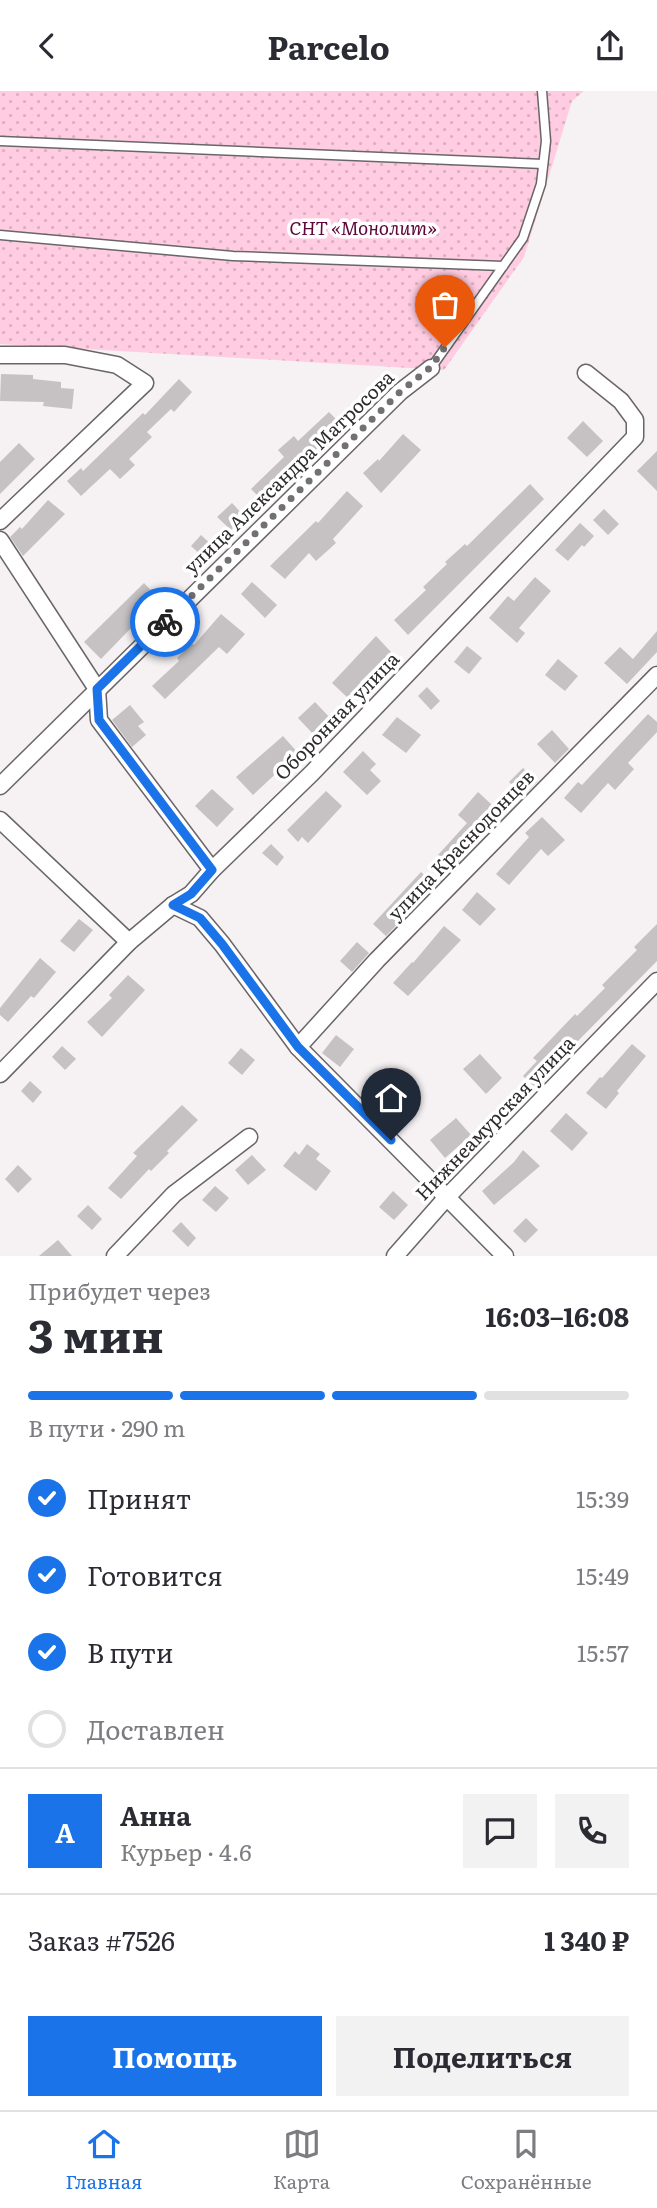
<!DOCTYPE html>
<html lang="ru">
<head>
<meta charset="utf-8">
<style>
	body { margin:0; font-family:Literata,serif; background:#f2f2f3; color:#2b2b33; height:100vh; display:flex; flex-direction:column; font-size:26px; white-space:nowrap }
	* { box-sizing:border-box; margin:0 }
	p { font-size:23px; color:#7c7c81 }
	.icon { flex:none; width:38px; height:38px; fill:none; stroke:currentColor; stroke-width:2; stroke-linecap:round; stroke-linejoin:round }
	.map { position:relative; height:1165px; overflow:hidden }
	.sheet { display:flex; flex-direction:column; background:#fff; flex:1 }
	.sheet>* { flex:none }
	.pin { position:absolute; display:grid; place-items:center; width:60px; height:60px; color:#fff; margin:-72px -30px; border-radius:50% 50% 50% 0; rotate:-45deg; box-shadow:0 0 7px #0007 }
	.pin .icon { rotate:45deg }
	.courier { position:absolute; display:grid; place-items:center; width:70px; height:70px; margin:-35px; border:5px solid #1a73e8; border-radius:50%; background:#fff; color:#222; box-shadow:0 2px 9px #0007 }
	.summary em { font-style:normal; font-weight:700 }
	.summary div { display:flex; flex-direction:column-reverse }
	.summary { display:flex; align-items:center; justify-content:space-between; height:119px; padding:0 28px }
	h1 { font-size:46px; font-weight:700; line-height:52px }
	.bar { display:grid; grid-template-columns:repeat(4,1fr); gap:10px 7px; align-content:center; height:84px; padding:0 28px }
	.bar i { height:9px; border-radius:5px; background:#e1e1e2 }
	.bar .active { background:#1a73e8 }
	.bar p { grid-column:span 4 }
	.line { display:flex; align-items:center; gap:18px; padding:0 28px; border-top:2px solid #e1e1e2 }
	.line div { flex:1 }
	.round { display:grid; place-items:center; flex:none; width:74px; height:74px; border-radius:0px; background:#f2f2f3 }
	ol { padding:0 28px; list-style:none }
	li { display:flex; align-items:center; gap:21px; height:77px }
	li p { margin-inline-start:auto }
	li .icon { padding:7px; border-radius:50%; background:#1a73e8; color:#fff; stroke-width:4 }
	li:last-child { color:#7c7c81 }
	li i { width:38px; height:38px; border:4px solid #e1e1e2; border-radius:50% }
	.button { display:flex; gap:14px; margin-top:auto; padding:14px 28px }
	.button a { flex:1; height:80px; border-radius:0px; background:#1a73e8; color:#fff; font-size:28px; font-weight:700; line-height:80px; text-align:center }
	.button a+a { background:#f2f2f3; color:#2b2b33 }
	header { display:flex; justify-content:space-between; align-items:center; height:91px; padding:0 28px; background:#fff; font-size:32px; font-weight:700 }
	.tab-bar { display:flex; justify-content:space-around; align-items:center; height:98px; border-top:2px solid #e1e1e2; background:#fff; font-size:19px; color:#7c7c81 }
	.tab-bar a { display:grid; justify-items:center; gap:4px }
	.tab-bar .active { color:#1a73e8 }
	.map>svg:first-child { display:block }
	.park { fill:url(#park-dots) }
	.building { fill:#c6c2c3 }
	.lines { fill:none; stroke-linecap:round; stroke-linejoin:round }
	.lane-casing { stroke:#6a6668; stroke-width:11 }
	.street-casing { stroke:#6a6668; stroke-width:19 }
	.lane { stroke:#fff; stroke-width:8 }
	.street { stroke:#fff; stroke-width:16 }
	.done { stroke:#737072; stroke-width:7; stroke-dasharray:0 12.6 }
	.route { stroke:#1a73e8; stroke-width:9 }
	.labels { text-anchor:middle; stroke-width:7; stroke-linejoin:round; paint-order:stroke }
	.park-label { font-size:19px; font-style:italic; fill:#5e063a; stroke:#fff }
	.street-label { font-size:19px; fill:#2d2b2c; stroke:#fff }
</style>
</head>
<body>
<header><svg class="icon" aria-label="back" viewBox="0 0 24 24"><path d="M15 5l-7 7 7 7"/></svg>Parcelo<svg class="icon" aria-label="share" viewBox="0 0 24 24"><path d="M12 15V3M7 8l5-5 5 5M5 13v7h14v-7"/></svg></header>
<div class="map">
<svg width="657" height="1165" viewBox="0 0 657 1165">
	<defs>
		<pattern id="park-dots" width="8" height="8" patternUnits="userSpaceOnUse" patternTransform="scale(1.75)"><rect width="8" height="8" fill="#ffcce1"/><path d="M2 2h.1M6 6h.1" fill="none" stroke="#dbafc1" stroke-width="1.8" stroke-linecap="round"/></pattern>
	</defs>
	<rect width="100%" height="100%" fill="#f6f1f3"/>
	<path class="park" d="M0 0H584L572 10 524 166 444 279 0 253Z"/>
	<g class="building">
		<path d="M1 283 33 284V288L61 291V297L74 298 72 318 43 315 44 311 0 310Z"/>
		<path d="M179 288 192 301 174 321 171 318 147 341 152 346 129 368 135 374 120 388 110 378 81 405 67 390 81 377 83 380 143 322 145 324Z"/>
		<path d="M329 321 343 335 278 392 280 394 263 410 251 398 284 366 278 359 294 345 298 350Z"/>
		<path d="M583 330 603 350 587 366 567 347Z"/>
		<path d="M403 343 421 359 381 402 363 382 378 368 379 370Z"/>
		<path d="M19 352 35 368 0 403V371Z"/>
		<path d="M657 360V400L637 380Z"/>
		<path d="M530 393 544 408 408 544 394 529 426 499 423 496 447 473 445 471 465 453 467 455Z"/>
		<path d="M347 400 363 415 333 448 336 452 316 470 309 462 285 488 270 475 316 430 318 432Z"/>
		<path d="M48 409 65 423 23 465 10 446 20 436 22 438Z"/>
		<path d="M232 412 245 426 231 439 217 426Z"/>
		<path d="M604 418 619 433 608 444 593 429Z"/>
		<path d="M580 432 594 445 584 456 582 454 568 470 555 459Z"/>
		<path d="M201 444 215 457 205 468 191 455Z"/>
		<path d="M535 486 551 500 519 537 525 542 517 552 489 527 508 505 514 510Z"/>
		<path d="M252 491 277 514 265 527 241 503Z"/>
		<path d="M144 492 159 508 101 568 84 551Z"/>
		<path d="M221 523 245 543 227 563 219 556 165 608 152 595 179 570 177 567 192 552 194 554Z"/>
		<path d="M657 540V561L627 593 604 572 620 556 633 568Z"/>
		<path d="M376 545 391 561 360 591 363 594 349 608 332 592Z"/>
		<path d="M467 555 482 567 469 583 454 571Z"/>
		<path d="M558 568 578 585 565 600 545 584Z"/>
		<path d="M427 596 440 610 431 619 418 605Z"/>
		<path d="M315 611 332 629 315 645 298 627Z"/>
		<path d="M130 614 144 631 138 635 146 644 132 656 112 629Z"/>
		<path d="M648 623 657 631V641L628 672 634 678 615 699 608 692 581 722 564 707 578 691 582 694Z"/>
		<path d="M397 626 421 644 406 662 382 644Z"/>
		<path d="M552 639 569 658 555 672 537 653Z"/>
		<path d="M283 645 298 662 253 704 236 686Z"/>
		<path d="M363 660 376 673 370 679 381 690 367 704 343 681Z"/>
		<path d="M523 677 537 691 523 705 509 691Z"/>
		<path d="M212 698 234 718 217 736 195 715Z"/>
		<path d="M326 700 342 715 308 752 302 746 298 751 287 739Z"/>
		<path d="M478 701 503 724 453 777 438 764 467 732 458 724Z"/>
		<path d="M542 726 565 749 548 765 541 758 509 794 496 783 529 746 525 742Z"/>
		<path d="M271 753 284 766 277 775 262 762Z"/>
		<path d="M421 781 435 794 386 845 373 833Z"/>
		<path d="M477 801 496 818 480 835 462 819Z"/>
		<path d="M79 828 93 839 74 861 60 850Z"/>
		<path d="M657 833V870L570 958 573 961 537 998 523 985 537 970 533 967 575 923 577 925 605 897 602 894 637 859 634 856Z"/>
		<path d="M444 835 461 849 408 905 393 892 412 871 413 872Z"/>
		<path d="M357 851 369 862 352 881 340 870Z"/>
		<path d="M40 867 56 881 34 907 31 905 8 931 0 924V917Z"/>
		<path d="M128 884 145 899 102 946 87 931 112 907 109 904Z"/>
		<path d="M336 944 354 958 340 976 322 962Z"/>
		<path d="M632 953 646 965 617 1000 619 1002 606 1018 586 1002 600 986 602 987Z"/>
		<path d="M62 955 76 968 65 979 52 966Z"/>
		<path d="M241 957 255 969 242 984 228 972Z"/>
		<path d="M480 963 502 987 486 1003 463 978Z"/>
		<path d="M30 990 42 1001 33 1012 21 1000Z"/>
		<path d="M182 1014 198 1029 167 1060 169 1062 151 1080 149 1078 121 1108 108 1097 137 1065 133 1062Z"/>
		<path d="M566 1022 588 1042 572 1060 550 1040Z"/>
		<path d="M456 1027 471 1044 445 1067 430 1049Z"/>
		<path d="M307 1053 320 1063 316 1068 331 1080 316 1100 283 1075 295 1060 299 1064Z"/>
		<path d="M523 1059 540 1075 494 1114 482 1100 514 1071Z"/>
		<path d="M252 1064 266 1079 248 1094 235 1079Z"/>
		<path d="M18 1074 32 1088 18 1102 5 1088Z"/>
		<path d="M215 1095 229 1107 216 1121 202 1109Z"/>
		<path d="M393 1100 408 1114 394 1129 379 1116Z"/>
		<path d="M88 1114 102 1128 92 1139 77 1125Z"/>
		<path d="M526 1127 538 1139 525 1152 513 1140Z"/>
		<path d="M181 1131 196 1147 188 1156 172 1140Z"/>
		<path d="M58 1149 72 1165H39Z"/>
	</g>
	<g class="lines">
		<defs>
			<g id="lane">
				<path d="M0 50 543 73"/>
				<path d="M0 144 233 165 503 175"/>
				<path d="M431 277 523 147 541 93 546 50 542 0"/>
			</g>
			<g id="street">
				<path d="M0 264H65L117 274 145 292 0 430"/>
				<path d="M0 449 97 598 99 629 212 779"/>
				<path d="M0 695 400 301 431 277"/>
				<path d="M0 729 129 851"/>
				<path d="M173 814 200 827 222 853 298 956 505 1165"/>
				<path d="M298 956 377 869 657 584"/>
				<path d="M0 983 129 851 173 814 191 803 212 779 312 682 635 346V329L621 310 586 282"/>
				<path d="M115 1165 174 1103 249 1046"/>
				<path d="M395 1165 447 1106 657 890"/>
			</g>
		</defs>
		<use href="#lane" class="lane-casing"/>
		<use href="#street" class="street-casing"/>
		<use href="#lane" class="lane"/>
		<use href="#street" class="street"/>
	</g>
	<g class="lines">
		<path class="done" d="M165 531 400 301 431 276 445 256"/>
		<path class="route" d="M165 531 97 598 99 629 212 779 191 803 173 814 200 827 222 853 298 956 391 1049"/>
	</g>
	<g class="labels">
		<g class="park-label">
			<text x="363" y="144">СНТ «Монолит»</text>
		</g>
		<g class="street-label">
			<text transform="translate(289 381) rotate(-44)" y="7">улица Александра Матросова</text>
			<text transform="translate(337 625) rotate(-46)" y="7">Оборонная улица</text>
			<text transform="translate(461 754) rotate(-46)" y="7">улица Краснодонцев</text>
			<text transform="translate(495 1027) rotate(-46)" y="7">Нижнеамурская улица</text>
		</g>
	</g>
</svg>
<div class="pin" style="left:445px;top:256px;background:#ea580c"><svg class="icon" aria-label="bag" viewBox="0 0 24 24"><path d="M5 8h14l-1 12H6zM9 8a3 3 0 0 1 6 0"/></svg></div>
<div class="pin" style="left:391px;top:1049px;background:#1f2937"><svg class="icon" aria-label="home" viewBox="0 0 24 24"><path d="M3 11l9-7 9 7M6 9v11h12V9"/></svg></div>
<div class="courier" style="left:165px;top:531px"><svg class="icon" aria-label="bike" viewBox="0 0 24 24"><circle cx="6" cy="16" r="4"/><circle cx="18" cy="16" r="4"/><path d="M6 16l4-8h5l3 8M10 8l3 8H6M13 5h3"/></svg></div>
</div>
<section class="sheet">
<div class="summary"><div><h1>3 мин</h1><p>Прибудет через</p></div><em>16:03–16:08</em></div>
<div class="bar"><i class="active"></i><i class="active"></i><i class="active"></i><i></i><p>В пути · 290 m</p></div>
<ol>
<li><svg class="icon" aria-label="check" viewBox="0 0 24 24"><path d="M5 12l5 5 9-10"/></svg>Принят<p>15:39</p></li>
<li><svg class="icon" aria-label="check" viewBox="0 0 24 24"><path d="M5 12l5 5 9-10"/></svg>Готовится<p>15:49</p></li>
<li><svg class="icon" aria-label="check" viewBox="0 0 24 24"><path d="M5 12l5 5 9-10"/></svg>В пути<p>15:57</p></li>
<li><i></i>Доставлен</li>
</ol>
<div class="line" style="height:126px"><b class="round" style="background:#1a73e8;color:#fff">А</b><div><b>Анна</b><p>Курьер · 4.6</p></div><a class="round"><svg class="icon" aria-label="chat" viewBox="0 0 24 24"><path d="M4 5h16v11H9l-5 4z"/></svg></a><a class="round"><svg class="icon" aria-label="phone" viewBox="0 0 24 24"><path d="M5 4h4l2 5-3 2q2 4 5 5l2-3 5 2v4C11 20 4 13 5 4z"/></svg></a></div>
<div class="line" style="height:91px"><div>Заказ #7526</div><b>1 340 ₽</b></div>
<div class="button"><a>Помощь</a><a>Поделиться</a></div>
</section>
<nav class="tab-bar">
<a class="active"><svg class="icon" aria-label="home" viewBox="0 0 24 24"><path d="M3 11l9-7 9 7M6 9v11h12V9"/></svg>Главная</a>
<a><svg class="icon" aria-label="map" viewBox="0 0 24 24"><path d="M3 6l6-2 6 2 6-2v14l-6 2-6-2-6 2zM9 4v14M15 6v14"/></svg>Карта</a>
<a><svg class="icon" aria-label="saved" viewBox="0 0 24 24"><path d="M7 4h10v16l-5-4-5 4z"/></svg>Сохранённые</a>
</nav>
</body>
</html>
